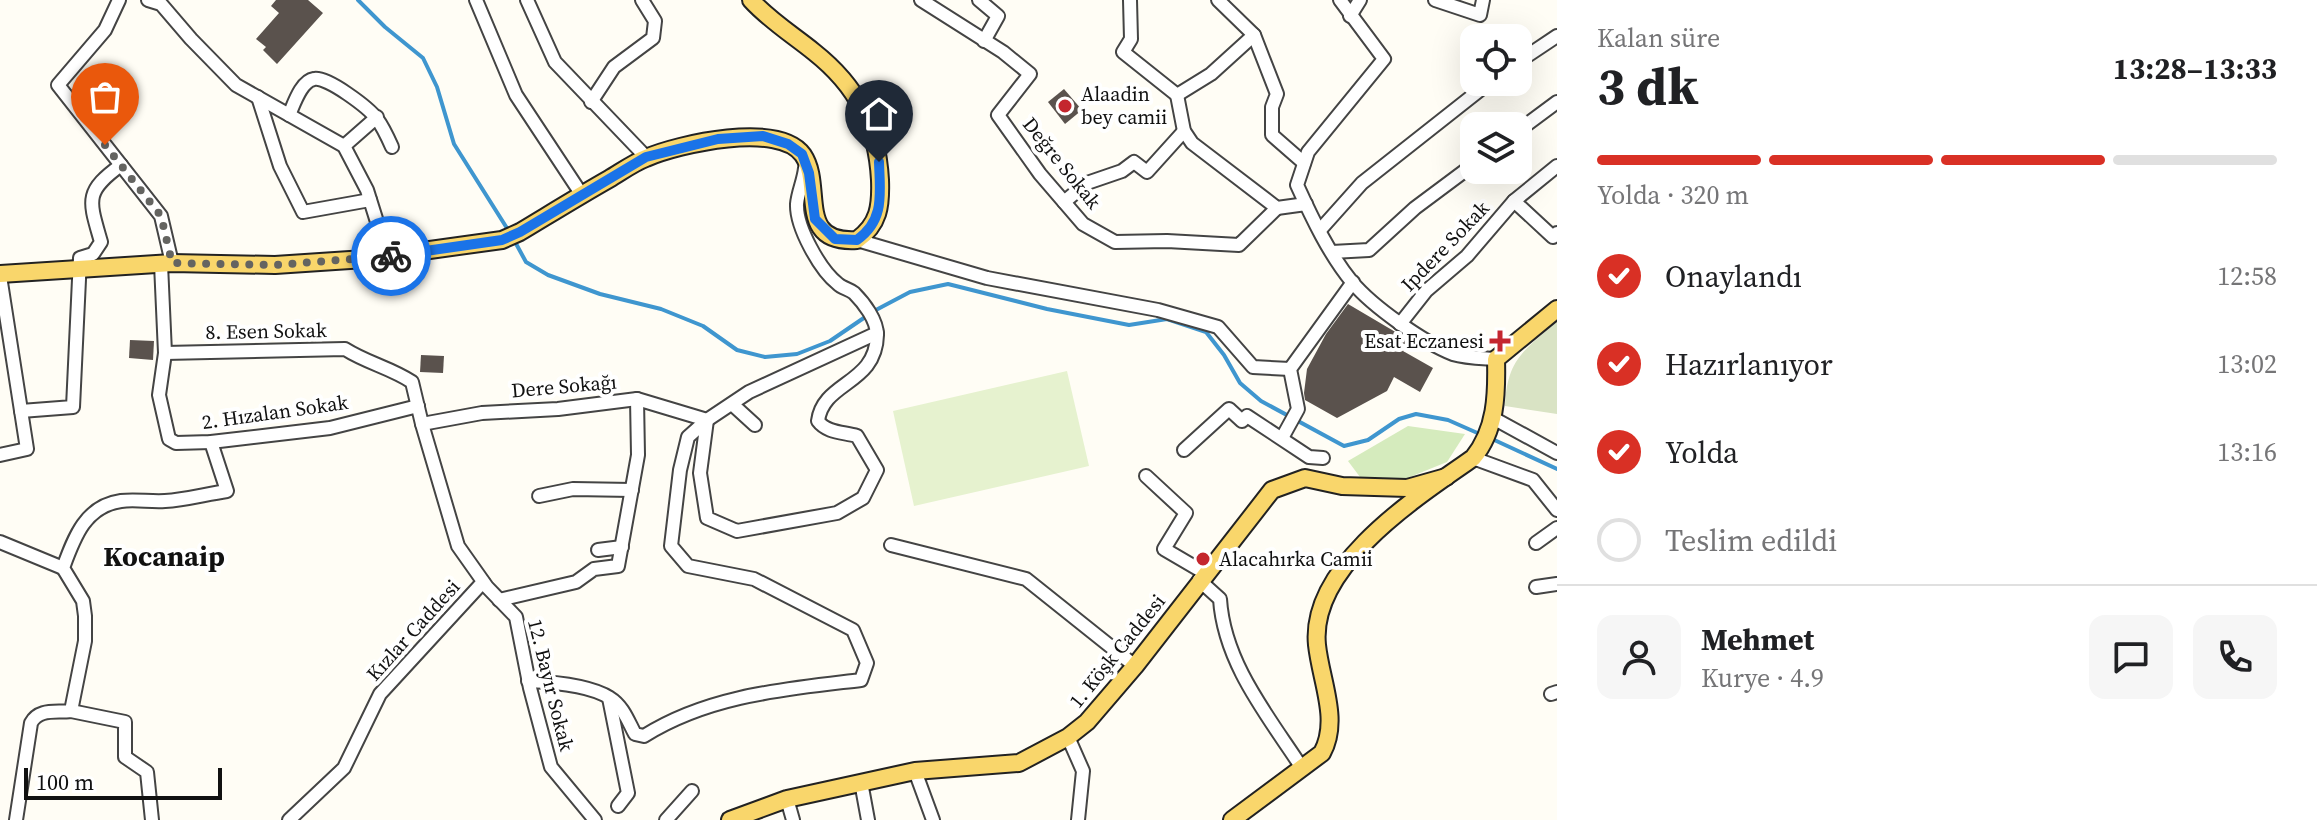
<!DOCTYPE html>
<html lang="tr">
<head>
<meta charset="utf-8">
<style>
	body { margin:0; font-family:"Source Serif 4",serif; background:#f6f6f6; color:#202124; height:100vh; display:flex; flex-direction:column; font-size:30px; white-space:nowrap }
	* { box-sizing:border-box; margin:0 }
	p { font-size:26px; color:#757577 }
	.icon { flex:none; width:44px; height:44px; fill:none; stroke:currentColor; stroke-width:2; stroke-linecap:round; stroke-linejoin:round }
	.map { position:relative; flex:1; overflow:hidden }
	.side { display:flex; flex-direction:column; background:#fff; width:760px }
	.side>* { flex:none }
	.fabs { position:absolute; left:1460px; top:24px; display:grid; gap:16px }
	.fabs a { display:grid; place-items:center; width:72px; height:72px; border-radius:16px; background:#fff; box-shadow:0 8px 32px #0002; font-size:40px }
	.scale { position:absolute; left:24px; bottom:20px; width:198px; box-sizing:border-box; padding-left:8px; border:4px solid #111; border-top:0; font-size:22px; line-height:28px; white-space:nowrap; color:#111; -webkit-text-stroke:6px #fff; paint-order:stroke }
	.pin { position:absolute; display:grid; place-items:center; width:68px; height:68px; color:#fff; margin:-82px -34px; border-radius:50% 50% 50% 0; rotate:-45deg; box-shadow:0 0 8px #0007 }
	.pin .icon { rotate:45deg }
	.courier { position:absolute; display:grid; place-items:center; width:80px; height:80px; margin:-40px; border:6px solid #1a73e8; border-radius:50%; background:#fff; color:#222; box-shadow:0 2px 10px #0007 }
	.overview em { font-style:normal; font-weight:700 }
	.overview div { display:flex; flex-direction:column-reverse }
	.overview { display:flex; align-items:center; justify-content:space-between; height:136px; padding:0 40px }
	h1 { font-size:52px; font-weight:700; line-height:60px }
	.bar { display:grid; grid-template-columns:repeat(4,1fr); gap:12px 8px; align-content:center; height:96px; padding:0 40px }
	.bar i { height:10px; border-radius:6px; background:#e0e0e0 }
	.bar .on { background:#d93025 }
	.bar p { grid-column:span 4 }
	.line { display:flex; align-items:center; gap:20px; padding:0 40px; border-top:2px solid #e0e0e0 }
	.line div { flex:1 }
	.round { display:grid; place-items:center; flex:none; width:84px; height:84px; border-radius:16px; background:#f6f6f6 }
	ol { padding:0 40px; list-style:none }
	li { display:flex; align-items:center; gap:24px; height:88px }
	li p { margin-inline-start:auto }
	li .icon { padding:8px; border-radius:50%; background:#d93025; color:#fff; stroke-width:4 }
	li:last-child { color:#757577 }
	li i { width:44px; height:44px; border:4px solid #e0e0e0; border-radius:50% }
	main { display:flex; flex:1; min-height:0 }
	.map>svg:first-child { display:block }
	.green { fill:#d5ebbd }
	.cemetery { fill:#d9e3c4 }
	.pitch { fill:#e6f2cf }
	.lines { fill:none; stroke-linecap:round; stroke-linejoin:round }
	.stream { stroke:#3f96cf; stroke-width:4 }
	.building { fill:#5a524d }
	.minor-casing { stroke:#444; stroke-width:16 }
	.major-casing { stroke:#222; stroke-width:20 }
	.minor { stroke:#fff; stroke-width:12 }
	.major { stroke:#f9d66b; stroke-width:16 }
	.done { stroke:#646461; stroke-width:8; stroke-dasharray:0 14.4 }
	.route { stroke:#1a73e8; stroke-width:10 }
	.poi-dot { fill:#c4262e; stroke:#fff; stroke-width:3 }
	.labels { text-anchor:middle; stroke-width:8; stroke-linejoin:round; paint-order:stroke }
	.poi-label { font-size:20px; fill:#111; stroke:#fff; text-anchor:start }
	.street-label { font-size:20px; fill:#111; stroke:#fff }
	.district-label { font-size:28px; font-weight:bold; fill:#111; stroke:#fff }
</style>
</head>
<body>
<main>
<div class="map">
<svg width="1557" height="820" viewBox="0 0 1557 820">
	<rect width="100%" height="100%" fill="#fffdf5"/>
	<path class="green" d="M1408 426 1465 434 1447 462 1405 479 1363 481 1348 461Z"/>
	<path class="cemetery" d="M1557 321V414L1505 406C1507 359 1524 351 1557 321Z"/>
	<path class="pitch" d="M1067 371 1089 466 914 506 893 411Z"/>
	<g class="lines">
		<g class="stream">
			<path d="M358 0 385 27 423 58 437 87 454 144 510 233"/>
			<path d="M514 240 526 262 548 275 600 294 661 309 703 326 737 350 765 357 797 354 830 341 874 311 910 292 948 284 1047 309 1129 325 1167 319 1206 332 1224 355 1240 383 1261 401 1344 446 1368 440 1399 419 1416 414 1448 420 1482 435"/>
			<path d="M1490 438 1557 469"/>
		</g>
	</g>
	<g class="building">
		<path d="M276 0H308L323 13 277 64 263 50 266 47 256 39 279 13 271 6Z"/>
		<path d="M1064 89 1082 110 1065 124 1048 102Z"/>
		<path d="M1348 304 1409 340 1403 351 1433 368 1420 392 1394 377 1387 391 1337 418 1305 400 1304 393 1307 369 1326 334Z"/>
		<path d="M130 340 154 341 153 360 129 358Z"/>
		<path d="M421 355 444 356 443 373 420 372Z"/>
	</g>
	<g class="lines">
		<defs>
			<g id="minor">
				<path d="M119 0 105 30 58 85 161 216 172 263"/>
				<path d="M148 0 161 4 191 39 236 85 344 146 367 190 388 257"/>
				<path d="M476 0 516 95 582 195"/>
				<path d="M527 0 555 62 646 157"/>
				<path d="M921 0 1003 52 1030 74 998 115 1040 174 1083 224 1115 242 1167 241 1239 245 1277 208"/>
				<path d="M979 0 998 16 984 41"/>
				<path d="M1130 0 1131 39 1123 52 1177 95"/>
				<path d="M1218 0 1254 35 1277 94 1272 107V135L1304 163"/>
				<path d="M1340 0 1384 59 1308 152 1297 185C1312 218 1329 254 1352 282 1373 307 1423 342 1453 354 1466 358 1482 358 1496 359"/>
				<path d="M1435 0 1480 15 1483 0"/>
				<path d="M1350 16 1360 0"/>
				<path d="M1518 62 1557 36"/>
				<path d="M1177 95 1184 131 1192 143 1277 208 1306 204"/>
				<path d="M1177 95 1211 74 1254 35"/>
				<path d="M258 97 280 166 303 212 370 200"/>
				<path d="M591 102 614 67 653 38 655 21 642 0"/>
				<path d="M289 115C294 104 301 81 314 79 327 76 369 108 377 119 383 127 388 138 392 147"/>
				<path d="M1518 131 1557 102"/>
				<path d="M344 146 377 117"/>
				<path d="M1514 201 1553 237 1557 233"/>
				<path d="M1064 202 1087 183 1122 171 1134 162 1147 172 1184 131"/>
				<path d="M1320 230 1362 183 1490 82"/>
				<path d="M857 240 987 278 1158 310 1218 327 1253 367 1290 369"/>
				<path d="M1332 252 1369 250 1415 208 1474 164"/>
				<path d="M161 264 165 353 159 395 169 439 176 443 211 442 330 428 418 406"/>
				<path d="M0 276 27 449 0 455"/>
				<path d="M1400 324 1426 291 1467 256 1514 201 1557 166"/>
				<path d="M165 353 345 349C367 363 391 368 412 382L422 424 458 546 487 587 516 617 530 688 551 767 595 820"/>
				<path d="M732 404 755 425"/>
				<path d="M21 411 73 407 80 258 93 254 101 242C89 200 84 192 121 165"/>
				<path d="M1493 418 1557 453"/>
				<path d="M707 420 700 473 707 518 737 531 837 513 863 498 877 470 857 436C843 432 827 433 818 421 823 381 876 385 877 335 877 320 864 303 854 293 849 289 842 288 838 284 820 270 796 227 797 204 798 192 804 180 805 168"/>
				<path d="M422 424 482 413 558 409 637 399 707 420"/>
				<path d="M1282 438 1298 409 1290 369 1353 282"/>
				<path d="M1184 450 1229 409 1242 421 1247 416 1309 457 1323 458"/>
				<path d="M1473 458 1533 480 1557 510"/>
				<path d="M1146 476 1186 513 1164 549 1205 573"/>
				<path d="M539 496 573 489 632 490"/>
				<path d="M0 542 63 568"/>
				<path d="M1536 543 1557 528"/>
				<path d="M891 545 1026 579 1135 666"/>
				<path d="M598 550 622 547"/>
				<path d="M1199 580 1220 599C1224 663 1268 716 1302 768"/>
				<path d="M1536 587 1557 584"/>
				<path d="M499 600 576 582 594 569 618 566 638 455 637 399"/>
				<path d="M528 681C551 682 590 685 610 698 623 706 628 721 635 734L644 736C709 695 786 689 861 680L867 663 853 630 754 579 688 566 671 546 680 470 688 437 707 420 749 392 877 333"/>
				<path d="M1551 694 1557 692"/>
				<path d="M609 698 628 793 618 806"/>
				<path d="M71 711 125 722V757L147 772 152 820"/>
				<path d="M1068 737 1083 771 1078 820"/>
				<path d="M915 771 933 820"/>
				<path d="M861 782 868 820"/>
				<path d="M787 799 793 820"/>
				<path d="M16 820 31 723C39 708 56 713 71 711L85 641V616L83 601 63 568C74 538 85 506 121 501 135 499 150 502 165 501 185 500 206 494 227 491L211 442"/>
				<path d="M289 820 344 768 380 694 483 582"/>
				<path d="M666 820 692 791"/>
			</g>
			<g id="major">
				<path d="M0 274 172 263 275 265 365 259 502 240 520 232C550 214 579 196 609 179 621 172 633 163 646 158 678 144 779 121 803 155 824 186 795 244 857 240 879 224 881 206 880 180 877 125 857 86 814 52 793 35 769 20 751 0"/>
				<path d="M730 820 787 799 915 771 1019 763 1068 737 1087 722 1135 666 1272 490 1305 478 1342 486 1407 488 1446 477"/>
				<path d="M1232 820 1322 753C1340 720 1321 682 1317 645 1309 566 1417 497 1473 458 1496 430 1497 395 1496 359L1557 309"/>
			</g>
		</defs>
		<use href="#minor" class="minor-casing"/>
		<use href="#major" class="major-casing"/>
		<use href="#minor" class="minor"/>
		<use href="#major" class="major"/>
	</g>
	<g class="lines">
		<path class="done" d="M105 145 161 216 172 263 275 265 391 256"/>
		<path class="route" d="M391 256 502 240 520 232 646 157 718 139 763 136 788 144 802 154 809 173 815 219 835 239 857 240C885 220 880 194 879 162"/>
	</g>
	<g class="poi-dot">
		<circle cx="1065" cy="106" r="8"/>
		<path d="M1496 329h8v8h8v8h-8v8h-8v-8h-8v-8h8z"/>
		<circle cx="1203" cy="559" r="8"/>
	</g>
	<g class="labels">
		<g class="poi-label">
			<text x="1081" y="101">Alaadin<tspan x="1081" dy="23">bey camii</tspan></text>
			<text x="1484" y="348" text-anchor="end">Esat Eczanesi</text>
			<text x="1219" y="566">Alacahırka Camii</text>
		</g>
		<g class="street-label">
			<text transform="translate(1062 163) rotate(51)" y="7">Değre Sokak</text>
			<text transform="translate(1445 246) rotate(-46)" y="7">Ipdere Sokak</text>
			<text transform="translate(266 331) rotate(-1)" y="7">8. Esen Sokak</text>
			<text transform="translate(564 386) rotate(-5)" y="7">Dere Sokağı</text>
			<text transform="translate(275 412) rotate(-8)" y="7">2. Hızalan Sokak</text>
			<text transform="translate(413 630) rotate(-48)" y="7">Kızlar Caddesi</text>
			<text transform="translate(1117 651) rotate(-51)" y="7">1. Köşk Caddesi</text>
			<text transform="translate(551 685) rotate(76)" y="7">12. Bayır Sokak</text>
		</g>
		<g class="district-label">
			<text x="164" y="566">Kocanaip</text>
		</g>
	</g>
</svg>
<div class="fabs">
<a><svg class="icon" aria-label="locate" viewBox="0 0 24 24"><circle cx="12" cy="12" r="6"/><path d="M12 2v4M12 18v4M2 12h4M18 12h4"/></svg></a>
<a><svg class="icon" aria-label="layers" viewBox="0 0 24 24"><path d="M12 4l9 5-9 5-9-5zM3 14l9 5 9-5"/></svg></a>
</div>
<div class="scale">100 m</div>
<div class="pin" style="left:105px;top:145px;background:#ea580c"><svg class="icon" aria-label="bag" viewBox="0 0 24 24"><path d="M5 8h14l-1 12H6zM9 8a3 3 0 0 1 6 0"/></svg></div>
<div class="pin" style="left:879px;top:162px;background:#1f2937"><svg class="icon" aria-label="home" viewBox="0 0 24 24"><path d="M3 11l9-7 9 7M6 9v11h12V9"/></svg></div>
<div class="courier" style="left:391px;top:256px"><svg class="icon" aria-label="bike" viewBox="0 0 24 24"><circle cx="6" cy="16" r="4"/><circle cx="18" cy="16" r="4"/><path d="M6 16l4-8h5l3 8M10 8l3 8H6M13 5h3"/></svg></div>
</div>
<section class="side">
<div class="overview"><div><h1>3 dk</h1><p>Kalan süre</p></div><em>13:28–13:33</em></div>
<div class="bar"><i class="on"></i><i class="on"></i><i class="on"></i><i></i><p>Yolda · 320 m</p></div>
<ol>
<li><svg class="icon" aria-label="check" viewBox="0 0 24 24"><path d="M5 12l5 5 9-10"/></svg>Onaylandı<p>12:58</p></li>
<li><svg class="icon" aria-label="check" viewBox="0 0 24 24"><path d="M5 12l5 5 9-10"/></svg>Hazırlanıyor<p>13:02</p></li>
<li><svg class="icon" aria-label="check" viewBox="0 0 24 24"><path d="M5 12l5 5 9-10"/></svg>Yolda<p>13:16</p></li>
<li><i></i>Teslim edildi</li>
</ol>
<div class="line" style="height:144px"><a class="round"><svg class="icon" aria-label="person" viewBox="0 0 24 24"><circle cx="12" cy="8" r="4"/><path d="M4 21q1-7 8-7t8 7"/></svg></a><div><b>Mehmet</b><p>Kurye · 4.9</p></div><a class="round"><svg class="icon" aria-label="chat" viewBox="0 0 24 24"><path d="M4 5h16v11H9l-5 4z"/></svg></a><a class="round"><svg class="icon" aria-label="phone" viewBox="0 0 24 24"><path d="M5 4h4l2 5-3 2q2 4 5 5l2-3 5 2v4C11 20 4 13 5 4z"/></svg></a></div>
</section>
</main>
</body>
</html>
